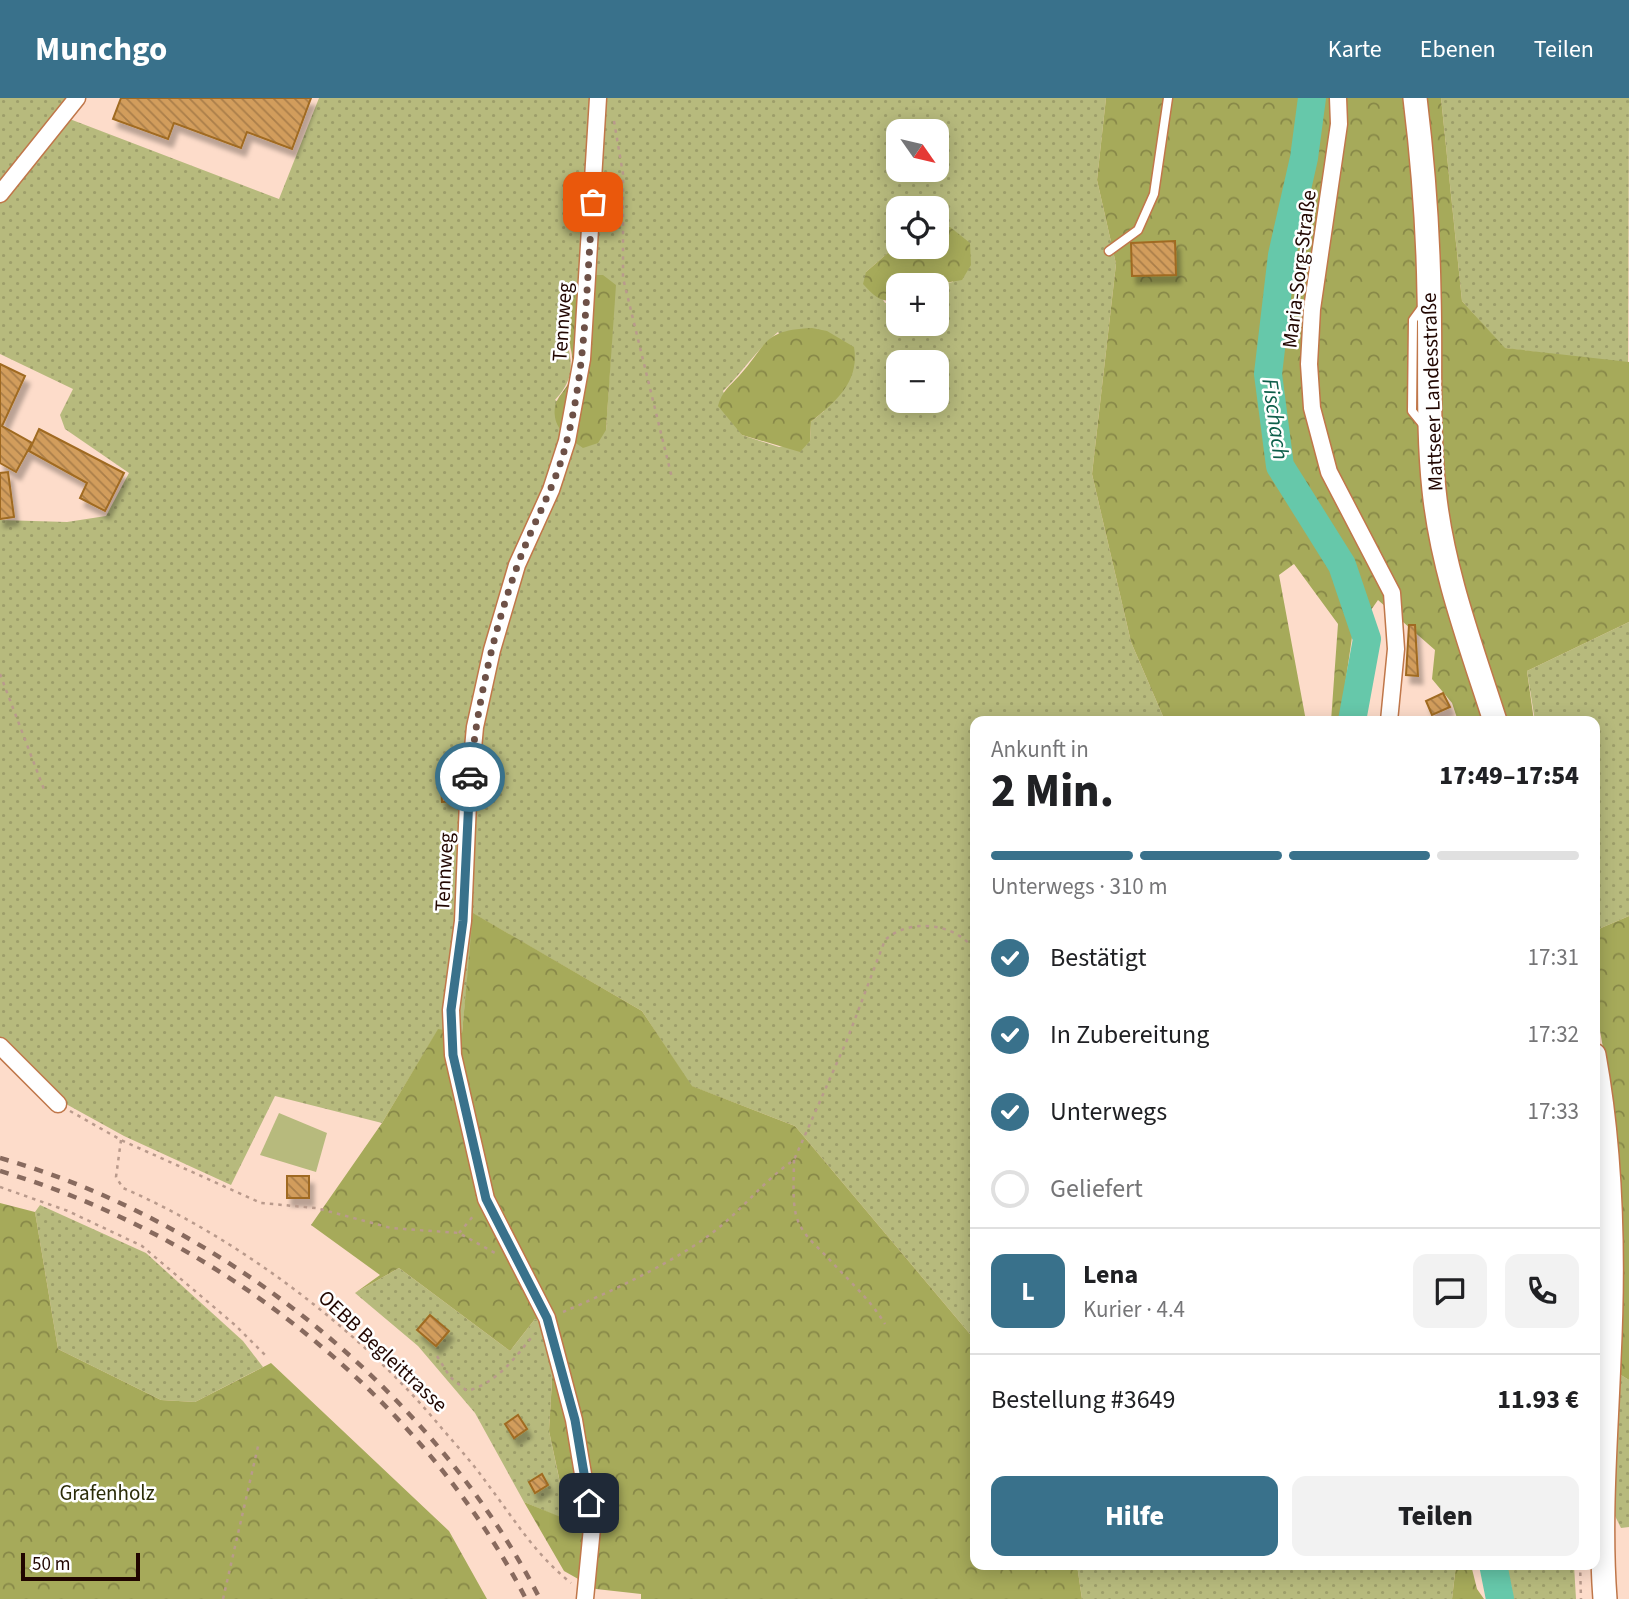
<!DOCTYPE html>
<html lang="de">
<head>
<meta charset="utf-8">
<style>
	body { margin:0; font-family:"Source Sans 3",sans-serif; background:#f2f2f2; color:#202124; height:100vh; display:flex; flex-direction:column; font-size:26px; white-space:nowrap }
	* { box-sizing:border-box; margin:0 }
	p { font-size:23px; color:#757577 }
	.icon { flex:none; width:38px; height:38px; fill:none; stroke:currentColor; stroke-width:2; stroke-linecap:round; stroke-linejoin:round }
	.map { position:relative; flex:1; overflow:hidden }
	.panel { position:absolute; left:970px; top:618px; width:630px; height:854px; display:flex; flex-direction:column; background:#fff; border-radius:14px; box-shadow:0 4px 18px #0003 }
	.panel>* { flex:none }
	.needle { width:46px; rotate:124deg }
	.buttons { position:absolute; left:886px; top:21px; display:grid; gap:14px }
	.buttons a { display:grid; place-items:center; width:63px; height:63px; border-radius:14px; background:#fff; box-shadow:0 4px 18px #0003; font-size:35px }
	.scale { position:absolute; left:21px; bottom:18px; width:119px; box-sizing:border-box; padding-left:7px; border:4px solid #210600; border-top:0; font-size:19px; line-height:24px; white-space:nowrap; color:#210600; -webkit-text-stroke:5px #fff; paint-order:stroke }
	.pin { position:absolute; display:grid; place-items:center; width:60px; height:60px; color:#fff; margin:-30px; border-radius:14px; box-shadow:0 4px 10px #0006 }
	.courier { position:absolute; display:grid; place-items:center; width:70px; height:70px; margin:-35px; border:5px solid #39718b; border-radius:50%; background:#fff; color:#222; box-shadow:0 2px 9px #0007 }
	.headline em { font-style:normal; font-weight:800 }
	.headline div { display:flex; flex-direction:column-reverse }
	.headline { display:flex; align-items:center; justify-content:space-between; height:119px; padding:0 21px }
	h1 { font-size:46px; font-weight:800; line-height:52px }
	.bar { display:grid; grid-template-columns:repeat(4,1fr); gap:10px 7px; align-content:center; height:84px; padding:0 21px }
	.bar i { height:9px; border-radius:5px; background:#e0e0e0 }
	.bar .on { background:#39718b }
	.bar p { grid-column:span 4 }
	.line { display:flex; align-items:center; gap:18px; padding:0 21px; border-top:2px solid #e0e0e0 }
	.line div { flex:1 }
	.round { display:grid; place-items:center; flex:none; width:74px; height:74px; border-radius:14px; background:#f2f2f2 }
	ol { padding:0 21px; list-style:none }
	li { display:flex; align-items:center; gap:21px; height:77px }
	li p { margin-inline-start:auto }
	li .icon { padding:7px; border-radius:50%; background:#39718b; color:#fff; stroke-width:4 }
	li:last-child { color:#757577 }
	li i { width:38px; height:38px; border:4px solid #e0e0e0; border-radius:50% }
	.cta { display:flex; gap:14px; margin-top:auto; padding:14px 21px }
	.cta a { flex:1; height:80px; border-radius:14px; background:#39718b; color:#fff; font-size:28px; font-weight:800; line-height:80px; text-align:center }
	.cta a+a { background:#f2f2f2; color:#202124 }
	header { display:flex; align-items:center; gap:42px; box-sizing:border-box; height:98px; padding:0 35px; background:#39718b; color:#fff }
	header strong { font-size:33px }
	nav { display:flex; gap:38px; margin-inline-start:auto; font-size:24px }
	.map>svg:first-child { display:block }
	.grass { fill:url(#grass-dots); fill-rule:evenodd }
	.forest { fill:url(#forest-crowns) }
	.pitch { fill:#b7ba7d }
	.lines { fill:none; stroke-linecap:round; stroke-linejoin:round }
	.river { stroke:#66c8aa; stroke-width:28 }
	.building { fill:url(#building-back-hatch); stroke:#a06b20; stroke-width:2; filter:url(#shadow) }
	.lane-casing { stroke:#c0774a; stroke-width:11 }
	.street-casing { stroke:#c0774a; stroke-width:19 }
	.secondary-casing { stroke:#c0774a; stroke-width:26 }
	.path { stroke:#b99a8c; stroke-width:2.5; stroke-dasharray:3.5 5; stroke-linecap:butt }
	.lane { stroke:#fff; stroke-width:8 }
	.street { stroke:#fff; stroke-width:16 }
	.secondary { stroke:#fff; stroke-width:23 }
	.rail { stroke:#886a5e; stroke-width:4.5; stroke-dasharray:9 9; stroke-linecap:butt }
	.done { stroke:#6e5147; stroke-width:7; stroke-dasharray:0 12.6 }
	.route { stroke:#39718b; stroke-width:9 }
	.labels { text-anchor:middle; stroke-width:5; stroke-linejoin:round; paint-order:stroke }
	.street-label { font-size:21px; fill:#210600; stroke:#fff }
	.park-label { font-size:21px; fill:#2b2c08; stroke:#fff }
	.water-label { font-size:23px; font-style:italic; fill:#0d5e4a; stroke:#fff }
</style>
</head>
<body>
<header>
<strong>Munchgo</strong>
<nav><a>Karte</a><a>Ebenen</a><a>Teilen</a></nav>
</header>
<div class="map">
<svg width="1629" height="1501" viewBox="0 0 1629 1501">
	<defs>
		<pattern id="grass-dots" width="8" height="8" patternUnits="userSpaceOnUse" patternTransform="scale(1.75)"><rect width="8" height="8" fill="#b7ba7d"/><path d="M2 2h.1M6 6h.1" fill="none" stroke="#9d9e6a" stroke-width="1.8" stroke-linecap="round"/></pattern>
		<pattern id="forest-crowns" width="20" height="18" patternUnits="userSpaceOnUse" patternTransform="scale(1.75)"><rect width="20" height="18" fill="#a6aa5a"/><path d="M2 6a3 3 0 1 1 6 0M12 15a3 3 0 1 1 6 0" fill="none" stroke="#878848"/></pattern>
		<pattern id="building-back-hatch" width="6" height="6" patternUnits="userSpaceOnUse" patternTransform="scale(1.75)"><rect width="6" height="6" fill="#d29d5c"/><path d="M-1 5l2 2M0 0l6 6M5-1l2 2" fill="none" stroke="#aa7e4a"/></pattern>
		<filter id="shadow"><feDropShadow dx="4.5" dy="8" stdDeviation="2" flood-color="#0004"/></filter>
	</defs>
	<rect width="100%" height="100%" fill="#fddcca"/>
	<g class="grass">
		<path d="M0 0H72L67 20 279 101 319 0H1106L1097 82 1116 166 1092 376 1131 544 1165 623H975V1242L795 1028 691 988 642 913 474 816 462 935 438 932 382 1025 275 998 231 1087 124 1038 66 1006 0 943V422L67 424 106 418 129 375 65 331 60 317 73 291 0 256ZM898 33H936V72H898ZM898 110H936V125L950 129 953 184 933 187H936V226H898V203L885 205 866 174 898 146ZM615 188 606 332 555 302C587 268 560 247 563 208ZM778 234 824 313 811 324 810 343 779 349 742 337 723 293C743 274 756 252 778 234ZM898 264H936V303H898Z"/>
		<path d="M1441 0H1629L1628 266 1504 250 1462 203Z"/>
		<path d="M1629 524V818L1594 833V623H1535L1527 573Z"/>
		<path d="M40 1107 146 1155 243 1243 263 1269 195 1304 161 1302 58 1251 35 1114Z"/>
		<path d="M399 1170 510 1253 535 1221 555 1231 549 1333 568 1423 524 1404 475 1315 418 1248 355 1195Z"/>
		<path d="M1616 1274 1629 1282V1429L1621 1430 1612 1412Z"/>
		<path d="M1077 1467H1456L1452 1501H1082Z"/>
		<path d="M1506 1467H1574L1576 1501H1511L1512 1491Z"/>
	</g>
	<g class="forest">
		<path d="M1106 0H1441L1462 203 1505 250 1629 264V524L1527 573 1534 623H1458L1452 605 1432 581 1435 552 1378 502 1352 539 1340 623H1331L1338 526 1294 466 1279 477 1306 623H1165L1131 544 1092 376 1116 166 1097 82Z"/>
		<path d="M936 125 950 129 970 145 971 167 962 182 933 187H898V203C881 205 874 198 863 186L866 174 898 146V149H936Z"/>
		<path d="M594 177H603L616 187 606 332 598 345 583 350C572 342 557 334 555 319 552 297 569 294 572 275 577 236 550 234 574 186Z"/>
		<path d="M812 230 827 233 854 249C860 284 835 304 811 324L810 343 800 354 742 337 718 308C722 293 729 289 739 278 768 246 762 232 812 230Z"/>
		<path d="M473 815 642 913 692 988 795 1028 975 1242V1466L1077 1467 1082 1501H641V1496L596 1491 564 1473 524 1404 568 1422 549 1333 555 1231 535 1221 510 1253 399 1170 355 1195 380 1177 311 1127 382 1025 438 931 462 935Z"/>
		<path d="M1629 818V1282L1616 1274 1621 1110 1616 1025 1594 898V833Z"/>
		<path d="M0 1105 35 1114 58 1251 161 1302 195 1304 271 1265 449 1433 487 1501H0Z"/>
		<path d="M1456 1467H1471L1477 1491 1484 1501H1452Z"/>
	</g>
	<path class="pitch" d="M279 1015 327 1035 316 1074 260 1057Z"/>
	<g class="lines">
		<g class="river">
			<path d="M1312 0 1304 60 1282 157 1268 276 1280 368 1342 467 1367 541 1352 623"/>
			<path d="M1493 1466 1500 1501"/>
		</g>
	</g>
	<g class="building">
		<path d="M121 0H311L292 51 247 34 241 50 174 25 168 41 113 21Z"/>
		<path d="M1175 143 1176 177 1132 178 1131 145Z"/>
		<path d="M0 266 25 278 2 328 32 345 16 374 0 365Z"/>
		<path d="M39 331 124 375 105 413 80 400 87 385 29 353Z"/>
		<path d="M8 374 14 419 0 421V375Z"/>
		<path d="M1409 527H1415L1418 578 1406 577Z"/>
		<path d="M1443 595 1450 609 1432 617 1426 603Z"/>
		<path d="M459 688 458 703 442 704 441 689Z"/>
		<rect x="287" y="1078" width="22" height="22"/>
		<path d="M430 1217 449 1233 436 1248 417 1232Z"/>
		<path d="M518 1317 527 1331 514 1340 505 1326Z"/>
		<path d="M542 1376 548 1387 535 1395 529 1384Z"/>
	</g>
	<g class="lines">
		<defs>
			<g id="lane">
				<path d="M1109 153 1138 132 1154 96 1168 0"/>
				<path d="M1424 207 1413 222 1412 313 1425 329"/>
			</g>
			<g id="street">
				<path d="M1338 0 1339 26 1312 211 1309 266 1312 310 1329 374 1392 495 1396 551 1389 623"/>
				<path d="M0 96 77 0"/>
				<path d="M0 948 58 1006"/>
				<path d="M585 1501 592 1430 574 1322 547 1220 486 1101 453 957 451 912 463 823 468 704 475 629 492 552 517 467 551 392 567 343 582 261 598 0"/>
			</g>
			<g id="secondary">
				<path d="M1415 0C1423 65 1428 130 1429 196 1431 262 1427 327 1434 392 1442 471 1471 548 1495 623"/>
				<path d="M1594 957C1612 1056 1614 1160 1609 1261 1606 1341 1599 1421 1605 1501"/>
			</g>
		</defs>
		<use href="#lane" class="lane-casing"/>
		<use href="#street" class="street-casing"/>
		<use href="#secondary" class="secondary-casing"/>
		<g class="path">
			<path d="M614 23 623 76V180L672 380"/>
			<path d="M0 576 45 694"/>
			<path d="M70 1013 121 1042 261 1105 316 1110 391 1130 459 1135 495 1155"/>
			<path d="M121 1042 116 1079 123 1090C237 1139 360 1232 439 1327 455 1346 472 1364 486 1384 515 1422 533 1454 571 1485"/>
			<path d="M794 1062C794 1079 792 1100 796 1117 801 1136 815 1146 828 1160 847 1181 870 1201 885 1226"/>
			<path d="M0 1089 68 1113 142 1148 235 1227 266 1258"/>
			<path d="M459 1135 475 1116"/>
			<path d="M563 1214C610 1194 684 1160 722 1127 747 1106 767 1080 794 1062L847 942 885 842C909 820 956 824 975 853"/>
			<path d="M437 1258 450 1279 467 1293C497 1285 515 1260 534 1236"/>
			<path d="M1580 1466 1581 1501"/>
			<path d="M223 1501 259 1344"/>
		</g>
		<use href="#lane" class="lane"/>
		<use href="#street" class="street"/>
		<use href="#secondary" class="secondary"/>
		<g class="rail">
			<path d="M0 1060C222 1123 435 1295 540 1501"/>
			<path d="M0 1073C217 1137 422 1299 526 1501"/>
		</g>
	</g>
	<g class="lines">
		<path class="done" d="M470 679C477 607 493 534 518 466 533 424 557 386 567 342 587 265 586 183 593 104"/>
		<path class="route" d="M470 679 463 823 451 912 453 957 486 1101 547 1220 575 1322 589 1405"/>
	</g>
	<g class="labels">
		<g class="street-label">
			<text transform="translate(1299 171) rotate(-83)" y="7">Maria-Sorg-Straße</text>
			<text transform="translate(562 224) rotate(-86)" y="7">Tennweg</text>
			<text transform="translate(1432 294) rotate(-92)" y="7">Mattseer Landesstraße</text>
			<text transform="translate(444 774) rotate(-87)" y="7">Tennweg</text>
			<text transform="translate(383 1253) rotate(43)" y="7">OEBB Begleittrasse</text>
		</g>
		<g class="park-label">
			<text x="107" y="1402">Grafenholz</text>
		</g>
		<g class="water-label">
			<text transform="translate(1276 321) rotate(82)" y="8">Fischach</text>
		</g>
	</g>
</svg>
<div class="buttons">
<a><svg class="needle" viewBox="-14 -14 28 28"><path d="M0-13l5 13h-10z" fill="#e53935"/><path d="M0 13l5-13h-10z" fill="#757577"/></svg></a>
<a><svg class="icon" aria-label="locate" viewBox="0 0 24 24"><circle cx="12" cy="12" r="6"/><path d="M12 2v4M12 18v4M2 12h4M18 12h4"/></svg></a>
<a>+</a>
<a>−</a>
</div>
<div class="scale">50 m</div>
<div class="pin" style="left:593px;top:104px;background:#ea580c"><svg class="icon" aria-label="bag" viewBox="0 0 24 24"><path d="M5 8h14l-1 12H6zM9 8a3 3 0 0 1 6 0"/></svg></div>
<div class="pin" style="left:589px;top:1405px;background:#1f2937"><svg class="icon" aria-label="home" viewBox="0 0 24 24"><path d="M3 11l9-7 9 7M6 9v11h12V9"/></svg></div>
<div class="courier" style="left:470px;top:679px"><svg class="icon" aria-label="car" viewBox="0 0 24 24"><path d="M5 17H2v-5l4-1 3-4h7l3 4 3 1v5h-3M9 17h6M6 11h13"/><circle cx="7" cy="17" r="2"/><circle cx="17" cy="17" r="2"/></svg></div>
<section class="panel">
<div class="headline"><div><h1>2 Min.</h1><p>Ankunft in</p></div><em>17:49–17:54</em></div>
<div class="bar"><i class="on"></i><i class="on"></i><i class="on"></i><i></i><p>Unterwegs · 310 m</p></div>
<ol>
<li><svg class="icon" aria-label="check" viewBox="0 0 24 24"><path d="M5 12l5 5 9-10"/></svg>Bestätigt<p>17:31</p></li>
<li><svg class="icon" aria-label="check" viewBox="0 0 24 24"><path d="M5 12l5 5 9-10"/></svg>In Zubereitung<p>17:32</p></li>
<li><svg class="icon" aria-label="check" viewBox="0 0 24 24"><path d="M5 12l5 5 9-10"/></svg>Unterwegs<p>17:33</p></li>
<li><i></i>Geliefert</li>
</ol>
<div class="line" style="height:126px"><b class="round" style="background:#39718b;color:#fff">L</b><div><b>Lena</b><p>Kurier · 4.4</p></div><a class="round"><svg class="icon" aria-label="chat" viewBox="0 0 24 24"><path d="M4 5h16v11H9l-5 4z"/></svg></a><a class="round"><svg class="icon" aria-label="phone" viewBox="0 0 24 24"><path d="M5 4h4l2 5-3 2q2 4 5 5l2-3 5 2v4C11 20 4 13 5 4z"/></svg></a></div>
<div class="line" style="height:91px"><div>Bestellung #3649</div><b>11.93 €</b></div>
<div class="cta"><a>Hilfe</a><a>Teilen</a></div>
</section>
</div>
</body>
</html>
